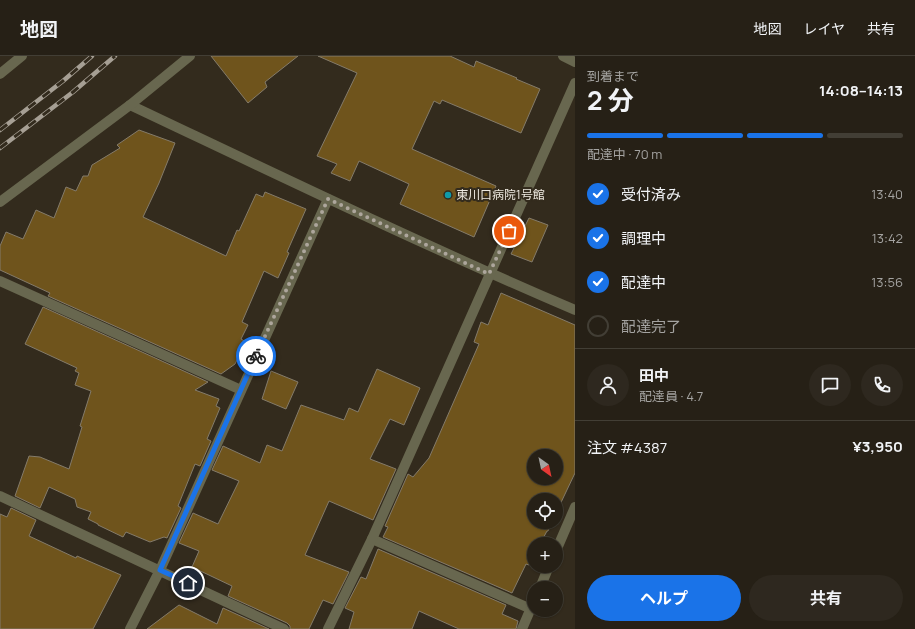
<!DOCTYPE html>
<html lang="ja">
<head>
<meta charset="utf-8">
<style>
	body { margin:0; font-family:Manrope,"Noto Sans JP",sans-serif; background:#2e281f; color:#f1f3f6; height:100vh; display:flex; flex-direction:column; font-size:15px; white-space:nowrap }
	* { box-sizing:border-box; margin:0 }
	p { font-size:13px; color:#a4a3a1 }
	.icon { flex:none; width:22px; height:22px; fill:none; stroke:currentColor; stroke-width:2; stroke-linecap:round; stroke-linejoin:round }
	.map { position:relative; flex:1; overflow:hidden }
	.panel { display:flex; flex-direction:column; background:#262016; width:340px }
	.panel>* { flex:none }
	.needle { width:26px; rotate:147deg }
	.tools { position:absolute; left:527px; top:393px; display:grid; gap:8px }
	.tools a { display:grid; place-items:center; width:36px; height:36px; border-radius:50%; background:#262016; box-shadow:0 1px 3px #0004,0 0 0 1px #423e35; font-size:20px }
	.pin { position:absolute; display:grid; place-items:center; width:34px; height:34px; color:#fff; margin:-17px; border:2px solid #fff; border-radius:50%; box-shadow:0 1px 4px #0007 }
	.courier { position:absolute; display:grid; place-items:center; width:40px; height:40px; margin:-20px; border:3px solid #1a73e8; border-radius:50%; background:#fff; color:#222; box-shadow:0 1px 5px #0007 }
	.headline em { font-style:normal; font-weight:700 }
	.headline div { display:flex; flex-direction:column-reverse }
	.headline { display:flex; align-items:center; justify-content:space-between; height:68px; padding:0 12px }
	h1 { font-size:26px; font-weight:700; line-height:30px }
	.bar { display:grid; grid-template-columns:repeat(4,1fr); gap:6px 4px; align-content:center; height:48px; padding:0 12px }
	.bar i { height:5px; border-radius:3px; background:#423e35 }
	.bar .on { background:#1a73e8 }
	.bar p { grid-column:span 4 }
	.line { display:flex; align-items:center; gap:10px; padding:0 12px; border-top:1px solid #423e35 }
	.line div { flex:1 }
	.round { display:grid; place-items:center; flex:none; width:42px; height:42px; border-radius:21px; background:#2e281f }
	ol { padding:0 12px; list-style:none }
	li { display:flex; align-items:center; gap:12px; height:44px }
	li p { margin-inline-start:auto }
	li .icon { padding:4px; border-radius:50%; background:#1a73e8; color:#fff; stroke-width:4 }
	li:last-child { color:#a4a3a1 }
	li i { width:22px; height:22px; border:2px solid #423e35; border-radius:50% }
	.action { display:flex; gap:8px; margin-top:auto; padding:8px 12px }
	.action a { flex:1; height:46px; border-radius:24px; background:#1a73e8; color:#fff; font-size:16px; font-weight:700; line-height:46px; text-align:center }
	.action a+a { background:#2e281f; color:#f1f3f6 }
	header { display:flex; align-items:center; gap:24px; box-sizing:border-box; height:56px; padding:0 20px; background:#262016; border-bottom:1px solid #423e35 }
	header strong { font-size:19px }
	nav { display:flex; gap:22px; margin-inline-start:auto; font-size:14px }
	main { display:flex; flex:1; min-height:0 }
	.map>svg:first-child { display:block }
	.building { fill:#6f541c; stroke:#847b6a; fill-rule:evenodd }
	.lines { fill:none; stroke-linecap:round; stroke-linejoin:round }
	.minor { stroke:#68674f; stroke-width:10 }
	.tertiary { stroke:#68674f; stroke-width:10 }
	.rail-casing { stroke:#a69f94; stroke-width:4.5 }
	.rail { stroke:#332b1d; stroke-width:3; stroke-dasharray:9; stroke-linecap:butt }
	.done { stroke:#ada69c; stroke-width:4; stroke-dasharray:0 7.2 }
	.route { stroke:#1a73e8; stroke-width:5 }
	.culture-dot { fill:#0f9aa8; stroke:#332b1d; stroke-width:1.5 }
	.labels { text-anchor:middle; stroke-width:4; stroke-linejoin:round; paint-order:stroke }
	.poi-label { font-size:12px; fill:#eee9e0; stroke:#332b1d; text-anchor:start }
</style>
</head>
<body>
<header>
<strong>地図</strong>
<nav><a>地図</a><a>レイヤ</a><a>共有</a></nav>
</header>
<main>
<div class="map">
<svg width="575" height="573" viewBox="0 0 575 573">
	<rect width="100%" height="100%" fill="#332b1d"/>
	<g class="building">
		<path d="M211 0H298L265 26 267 31 248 47Z"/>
		<path d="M318 0H450L474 11 476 5 517 22 516 23 540 33 521 77 442 44 440 48 434 45 412 93 496 130 474 181 400 148 409 128 359 105 350 125 331 117 337 108 317 100 357 17Z"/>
		<path d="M139 74 175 87 159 127 143 161 226 200 237 174 239 175 256 138 263 141 265 136 306 153 287 196 289 197 278 222 264 215 242 266 248 269 241 283 246 286 235 308 221 318 48 240 50 237 0 214V190L6 176 23 183 36 154 54 162 66 131 76 135 83 120H88L92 109 120 92 117 89Z"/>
		<path d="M529 162 548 169 532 206 511 198Z"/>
		<path d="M501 237 575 269V417L556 457V444H534V466H552L548 475H547L540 488H534V500L529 509 526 508 512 537 383 481 388 471 385 470 408 418 413 421 429 402 479 288 474 286 481 266 488 269ZM534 400H556V422H534Z"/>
		<path d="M43 251 208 326 195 334 219 343 216 350 220 352 207 383 211 385 200 410 195 408 178 450 181 452 167 482 164 481 150 486 126 476 123 481 98 469V468L88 463 91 456 77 451 75 443 49 431 40 452 15 440 29 400 40 401 69 413 82 371 80 370 91 335 75 329 79 317 75 315 77 312 25 288Z"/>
		<path d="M377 313 420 332 404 369 390 363 370 403 396 413 373 464 329 445 305 499 349 516 333 548 323 544 309 573H290V570L287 567 228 540 232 530 192 511 199 495 179 487 193 457 218 468 239 425 212 414 223 390 260 407 267 389 282 395 301 349 344 364 349 352 358 356Z"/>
		<path d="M271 315 298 326 286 353 262 343Z"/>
		<path d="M11 452 36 464 29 480 76 502 77 500 121 519 93 573H0V458L7 461Z"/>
		<path d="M378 493 506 549 502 558 518 565 516 573H459L419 555 412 573H349L354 556 345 552 361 521 366 523Z"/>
		<path d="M179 549 217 568 223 552 269 573H147Z"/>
	</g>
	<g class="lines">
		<g class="minor">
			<path d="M0 18 22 0"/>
			<path d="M130 49C278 119 425 190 575 254"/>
			<path d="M0 225 241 334"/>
			<path d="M0 440 284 573"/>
			<path d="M372 483 531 553"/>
			<path d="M556 495 575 451"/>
			<path d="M540 532 549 510"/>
			<path d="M130 573 160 514 328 143"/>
			<path d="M328 573 372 483 575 27"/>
			<path d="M522 573 534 545"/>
		</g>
		<g class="tertiary">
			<path d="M563 0 575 6"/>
			<path d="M0 146 130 49 190 0"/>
		</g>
		<defs>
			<g id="rail">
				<path d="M0 74 63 25 92 0"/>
				<path d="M0 92 73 36 115 0"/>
			</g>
		</defs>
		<use href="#rail" class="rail-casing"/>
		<use href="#rail" class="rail"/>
	</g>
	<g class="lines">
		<path class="done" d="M256 300 328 143 489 218 509 175"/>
		<path class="route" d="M188 527 160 514 256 300"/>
	</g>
	<circle class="culture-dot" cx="448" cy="139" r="4"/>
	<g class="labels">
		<g class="poi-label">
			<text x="456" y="143">東川口病院1号館</text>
		</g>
	</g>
</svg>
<div class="tools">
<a><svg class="needle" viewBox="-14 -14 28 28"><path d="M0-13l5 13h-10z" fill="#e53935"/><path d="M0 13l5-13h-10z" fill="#a4a3a1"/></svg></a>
<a><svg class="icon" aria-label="locate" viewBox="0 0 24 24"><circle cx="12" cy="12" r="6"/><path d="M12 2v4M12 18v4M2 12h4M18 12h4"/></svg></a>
<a>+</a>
<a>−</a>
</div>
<div class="pin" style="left:509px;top:175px;background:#ea580c"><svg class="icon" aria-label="bag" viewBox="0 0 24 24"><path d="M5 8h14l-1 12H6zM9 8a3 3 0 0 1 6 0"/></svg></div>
<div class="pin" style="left:188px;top:527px;background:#1f2937"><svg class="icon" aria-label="home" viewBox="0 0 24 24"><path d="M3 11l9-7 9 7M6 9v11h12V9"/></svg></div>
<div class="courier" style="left:256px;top:300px"><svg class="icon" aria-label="bike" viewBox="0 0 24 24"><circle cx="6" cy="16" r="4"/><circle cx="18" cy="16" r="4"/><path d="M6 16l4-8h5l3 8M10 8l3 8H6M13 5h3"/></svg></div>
</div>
<section class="panel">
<div class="headline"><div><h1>2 分</h1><p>到着まで</p></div><em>14:08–14:13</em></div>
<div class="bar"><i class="on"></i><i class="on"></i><i class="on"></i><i></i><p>配達中 · 70 m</p></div>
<ol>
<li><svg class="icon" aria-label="check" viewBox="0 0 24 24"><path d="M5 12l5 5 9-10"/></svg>受付済み<p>13:40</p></li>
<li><svg class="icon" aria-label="check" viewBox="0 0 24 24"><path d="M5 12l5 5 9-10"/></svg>調理中<p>13:42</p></li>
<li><svg class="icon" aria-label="check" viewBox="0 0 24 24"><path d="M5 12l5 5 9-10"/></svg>配達中<p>13:56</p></li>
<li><i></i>配達完了</li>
</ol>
<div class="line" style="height:72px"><a class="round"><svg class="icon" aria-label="person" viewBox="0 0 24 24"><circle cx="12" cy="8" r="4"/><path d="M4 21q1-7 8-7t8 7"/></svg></a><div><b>田中</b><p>配達員 · 4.7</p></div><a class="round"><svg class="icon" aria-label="chat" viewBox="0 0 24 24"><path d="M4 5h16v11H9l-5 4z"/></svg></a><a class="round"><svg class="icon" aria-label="phone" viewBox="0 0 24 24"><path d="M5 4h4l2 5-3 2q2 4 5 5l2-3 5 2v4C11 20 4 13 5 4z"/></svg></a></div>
<div class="line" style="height:52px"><div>注文 #4387</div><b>¥3,950</b></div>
<div class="action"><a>ヘルプ</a><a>共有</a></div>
</section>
</main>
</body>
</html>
